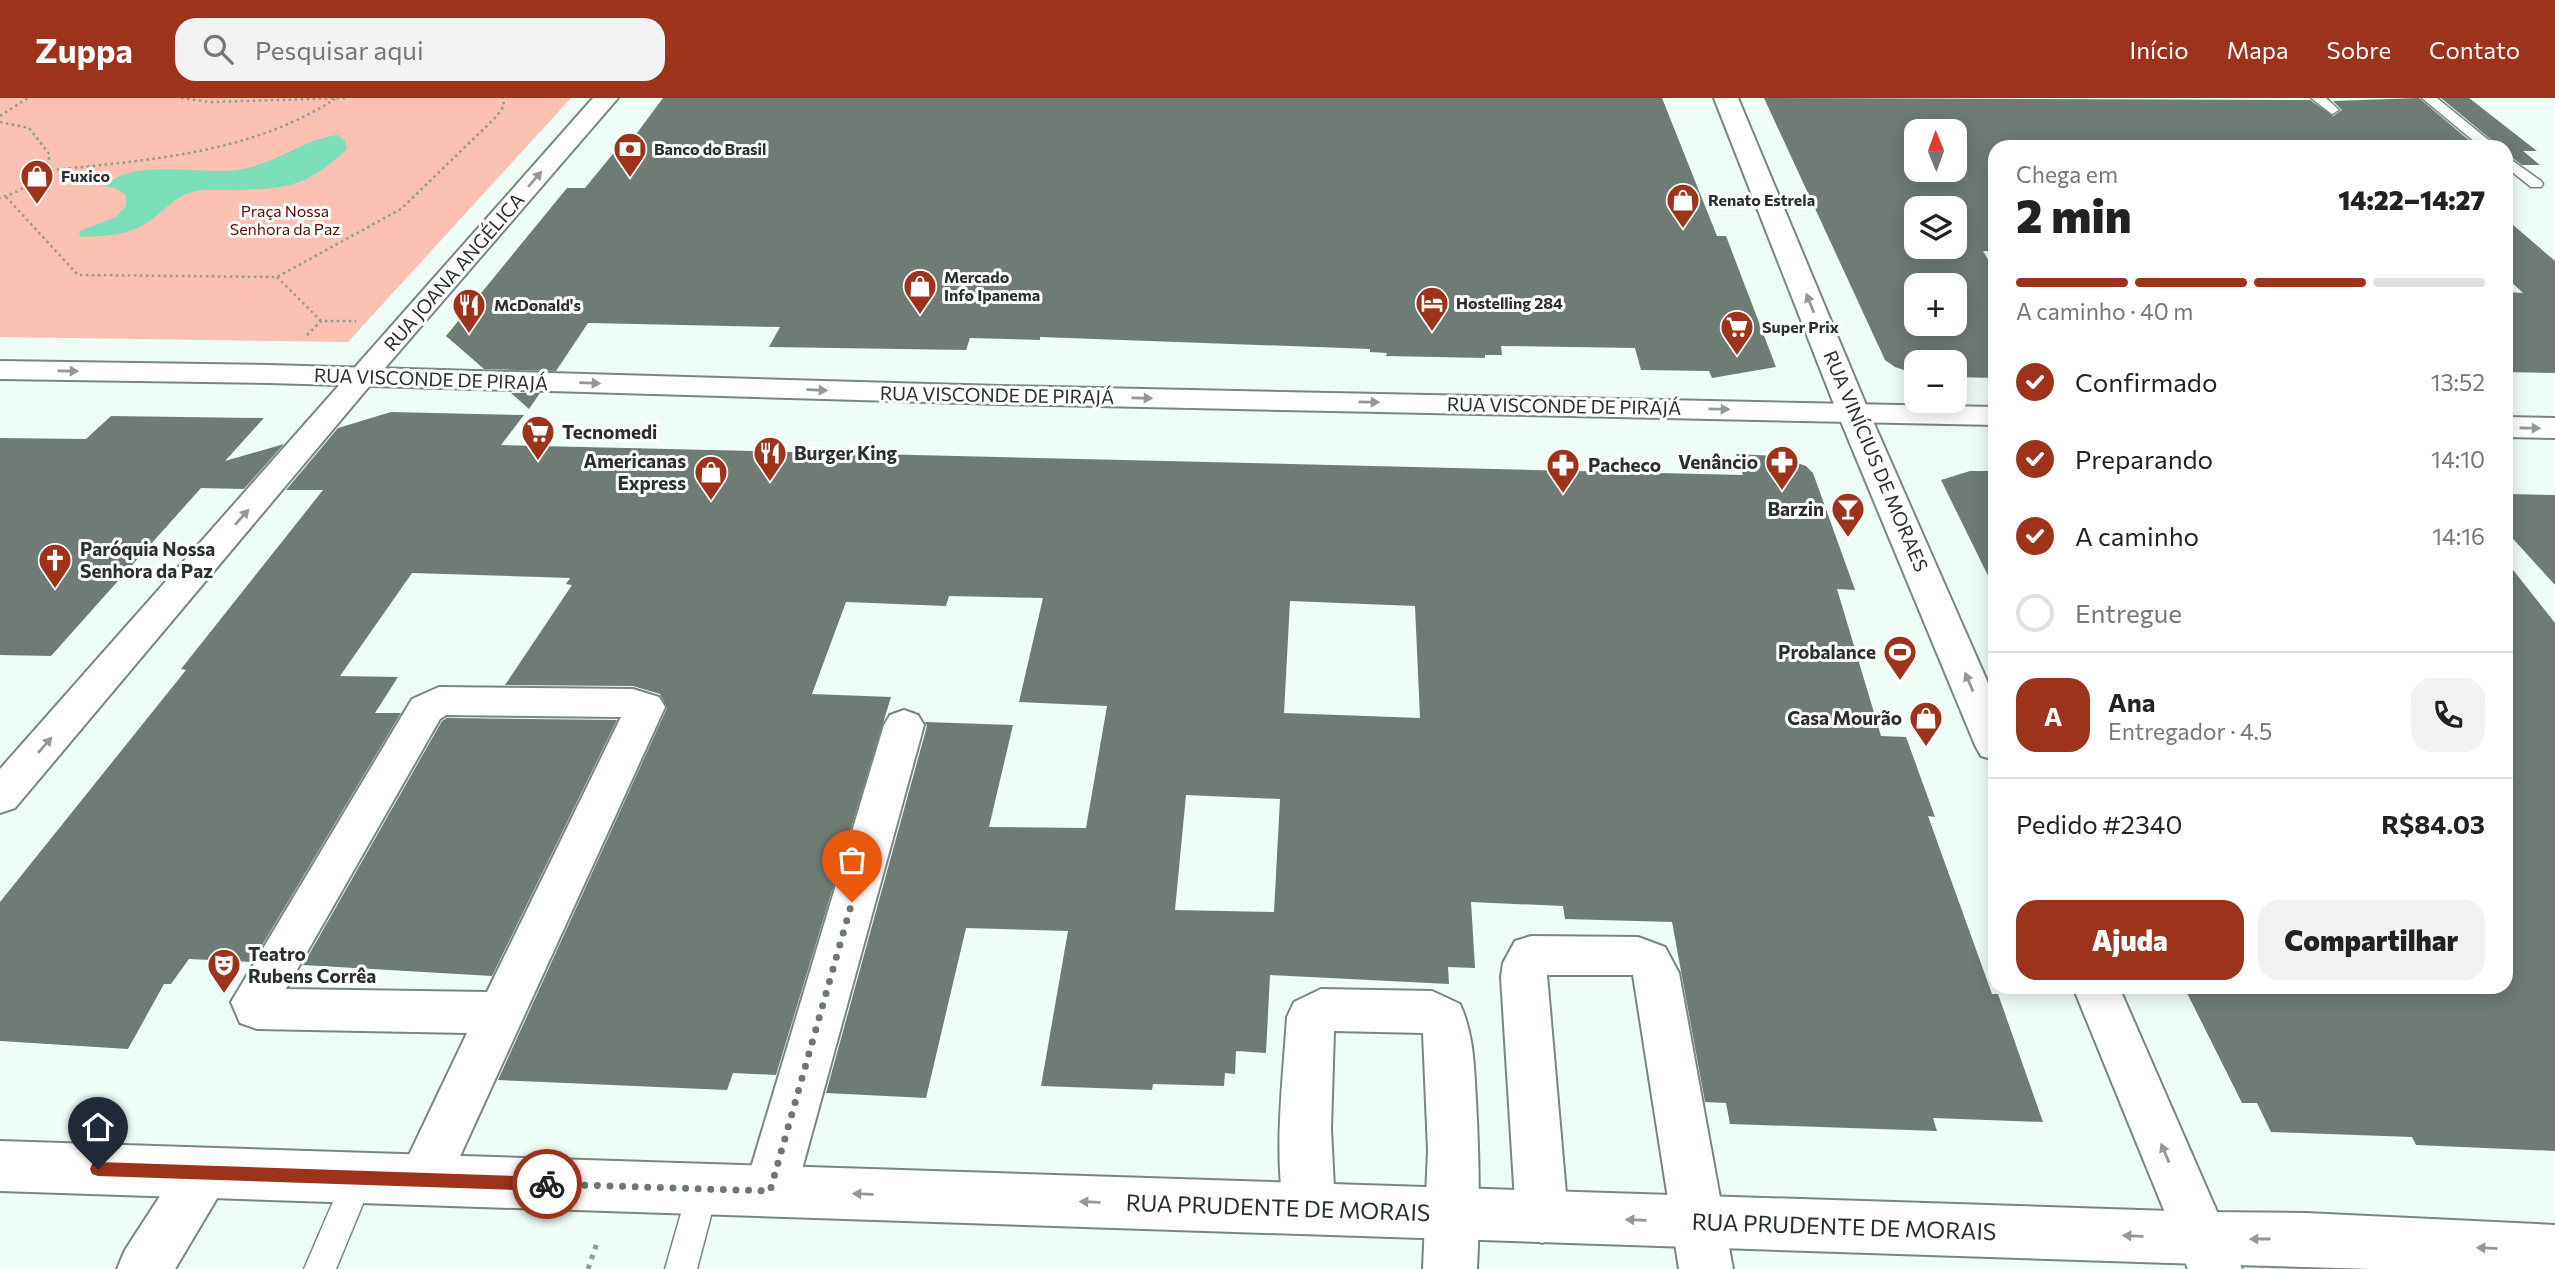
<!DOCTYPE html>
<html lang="pt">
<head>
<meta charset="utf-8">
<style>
	body { margin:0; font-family:Commissioner,sans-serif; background:#f2f2f2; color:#222; height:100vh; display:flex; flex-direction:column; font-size:26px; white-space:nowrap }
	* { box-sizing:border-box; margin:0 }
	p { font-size:23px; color:#767676 }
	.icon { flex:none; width:38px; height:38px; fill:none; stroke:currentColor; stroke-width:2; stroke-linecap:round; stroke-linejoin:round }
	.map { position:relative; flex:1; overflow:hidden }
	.drawer { position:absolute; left:1988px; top:42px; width:525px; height:854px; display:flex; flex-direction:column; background:#fff; border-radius:21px; box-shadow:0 4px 18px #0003 }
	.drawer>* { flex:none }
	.needle { width:46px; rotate:359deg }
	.controls { position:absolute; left:1904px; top:21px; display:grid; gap:14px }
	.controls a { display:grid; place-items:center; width:63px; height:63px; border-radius:14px; background:#fff; box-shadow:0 4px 18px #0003; font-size:35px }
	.pin { position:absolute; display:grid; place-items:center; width:60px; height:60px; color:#fff; margin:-72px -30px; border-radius:50% 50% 50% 0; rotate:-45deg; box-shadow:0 0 7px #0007 }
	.pin .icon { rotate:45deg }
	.courier { position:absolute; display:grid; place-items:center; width:70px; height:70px; margin:-35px; border:5px solid #9c331a; border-radius:50%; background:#fff; color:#222; box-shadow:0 2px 9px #0007 }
	.overview em { font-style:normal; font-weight:800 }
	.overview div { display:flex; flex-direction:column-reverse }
	.overview { display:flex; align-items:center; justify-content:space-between; height:119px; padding:0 28px }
	h1 { font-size:46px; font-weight:800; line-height:52px }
	.bar { display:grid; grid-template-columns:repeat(4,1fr); gap:10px 7px; align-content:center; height:84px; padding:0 28px }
	.bar i { height:9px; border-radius:5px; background:#e0e0e0 }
	.bar .selected { background:#9c331a }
	.bar p { grid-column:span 4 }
	.line { display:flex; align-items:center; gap:18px; padding:0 28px; border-top:2px solid #e0e0e0 }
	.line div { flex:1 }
	.round { display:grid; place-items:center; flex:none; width:74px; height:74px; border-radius:21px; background:#f2f2f2 }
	ol { padding:0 28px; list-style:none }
	li { display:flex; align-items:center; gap:21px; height:77px }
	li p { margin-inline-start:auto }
	li .icon { padding:7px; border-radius:50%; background:#9c331a; color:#fff; stroke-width:4 }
	li:last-child { color:#767676 }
	li i { width:38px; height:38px; border:4px solid #e0e0e0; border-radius:50% }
	.primary-button { display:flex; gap:14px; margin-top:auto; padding:14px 28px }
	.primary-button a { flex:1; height:80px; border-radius:21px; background:#9c331a; color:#fff; font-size:28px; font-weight:800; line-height:80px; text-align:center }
	.primary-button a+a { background:#f2f2f2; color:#222 }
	header { display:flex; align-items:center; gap:42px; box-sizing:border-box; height:98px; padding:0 35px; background:#9c331a; color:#fff }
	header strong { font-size:33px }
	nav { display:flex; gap:38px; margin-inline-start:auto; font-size:24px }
	.search { width:490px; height:63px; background:#f2f2f2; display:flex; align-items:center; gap:18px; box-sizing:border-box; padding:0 24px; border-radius:21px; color:#767676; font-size:26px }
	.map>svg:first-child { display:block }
	.green { fill:#fcc1b2 }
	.water { fill:#7adeb8 }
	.building { fill:#6f7c76; fill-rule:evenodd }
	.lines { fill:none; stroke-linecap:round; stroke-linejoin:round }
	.service-casing { stroke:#788680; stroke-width:3 }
	.minor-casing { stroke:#788680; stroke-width:4 }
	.secondary-casing { stroke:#788680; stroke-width:4 }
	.path-far1 { stroke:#909b96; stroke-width:2.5; stroke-dasharray:2.5 3.5; stroke-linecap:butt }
	.path { stroke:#909b96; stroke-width:5; stroke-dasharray:4.5 6; stroke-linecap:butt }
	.service { fill:#fff; fill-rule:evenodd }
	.minor { fill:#fff; fill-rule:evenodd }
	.secondary { fill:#fff; fill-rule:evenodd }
	.oneway { fill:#949796 }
	.route { fill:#9c331a }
	.done { stroke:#6e7773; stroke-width:7; stroke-dasharray:0 12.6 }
	.labels { text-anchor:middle; stroke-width:6; stroke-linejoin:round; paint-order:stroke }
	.far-poi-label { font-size:16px; font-weight:bold; fill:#292f2c; stroke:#fff; text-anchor:start }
	.far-park-label { font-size:16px; fill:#590c00; stroke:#fff }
	.street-label { font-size:19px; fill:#292f2c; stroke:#fff }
	.poi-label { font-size:19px; font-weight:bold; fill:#292f2c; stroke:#fff; text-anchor:start }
	.near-street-label { font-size:23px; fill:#292f2c; stroke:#fff }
</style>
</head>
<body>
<header>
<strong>Zuppa</strong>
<div class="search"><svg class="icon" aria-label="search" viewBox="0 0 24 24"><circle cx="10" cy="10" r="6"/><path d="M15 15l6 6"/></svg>Pesquisar aqui</div>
<nav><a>Início</a><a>Mapa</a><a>Sobre</a><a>Contato</a></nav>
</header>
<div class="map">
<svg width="2555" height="1171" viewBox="0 0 2555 1171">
	<rect width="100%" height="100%" fill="#eefdf6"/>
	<path class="green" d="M0 0H571L348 244 0 239Z"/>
	<path class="water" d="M338 37 345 43 347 51C307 88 289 91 235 92 221 92 205 91 192 94 173 100 163 114 148 124 127 138 104 138 80 139L79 133 116 119 126 108V97L115 90 105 88C133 60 200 77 237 72 273 68 302 41 338 37Z"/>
	<g class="building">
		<path d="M663 0H1662L1717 138H1726L1776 269 1712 280 1709 273 1641 272 1635 250 1501 248 1502 257H1485V260L1386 258 1387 255 1370 254V251L1040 239V242L970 240 966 252 769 249 780 229 588 225 556 273 484 271 446 238 567 90H585L630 35H637Z"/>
		<path d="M1764 0 2310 2 2333 18 2342 12 2333 3 2419 0 2477 49H1995V153H1983L1995 173V280L1955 279V264H1916V276L1895 269 1885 262ZM1916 33H1955V72H1916ZM1916 110H1955V149H1916ZM1916 187H1955V226H1916Z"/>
		<path d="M2441 0H2469L2537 53H2523L2540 67H2522L2506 55V49H2500Z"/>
		<path d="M2506 121 2555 163V275L2506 274V194L2523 195 2506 179Z"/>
		<path d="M511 295H540L529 311Z"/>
		<path d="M391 314 524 317 501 347 1743 377 1736 356 1777 358 1806 368 1813 375 1855 492 1837 491 1881 638 1906 639 1935 719 1928 718 1992 896H1998L2043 1024 1933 1020 1937 1033 1730 1026 1726 1005 1705 1004 1672 824 1565 821 1563 808 1471 804 1475 870 1448 869 1449 886 1270 877 1266 955 1236 953 1235 976 1225 975 1224 988 1153 986 1152 992 1041 988 1068 833 966 830 926 1000 826 995 927 628 925 624 1013 627 989 729 1086 730 1107 608 1019 604 1043 500 949 498 946 508 846 504 812 596 891 599 776 977 733 975 727 992 498 982 667 610 660 596 633 588 505 587 572 487 566 486 570 480 412 475 340 578 398 579 375 615H401L252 864 189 861 171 886H164L128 951 0 943V804L186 572 181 571 323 392H286L338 330ZM1290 503 1415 508 1420 620 1284 615ZM1186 697 1280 701 1274 814 1175 812Z"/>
		<path d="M111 318 264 320 225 363 284 346 244 391 201 390 51 558 0 557V340L86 341Z"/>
		<path d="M1970 373H1995V492L1941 382Z"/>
		<path d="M2506 396 2555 397V487L2506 433Z"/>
		<path d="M2506 463 2555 525V1053L2416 1047 2412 1039 2271 1034 2257 1005H2242L2184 889H2506Z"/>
		<path d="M447 620 617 622 492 878 303 867 442 623Z"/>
	</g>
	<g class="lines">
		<defs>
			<g id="service">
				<path d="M2311 0H2326L2339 12 2332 16Z"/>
				<path d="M2422 0H2437L2497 49H2481Z"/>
				<path d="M2506 58 2541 83 2543 86 2541 89H2531L2506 69Z"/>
				<path d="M359 1064 370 1069 374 1079 336 1171H304L348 1069Z"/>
				<path d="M703 1076 714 1081 718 1091 697 1171H665L688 1091 692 1081Z"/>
			</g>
			<g id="minor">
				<path d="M593 0H618L372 285 15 710 0 715V671Z"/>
				<path d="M1714 0H1738L1869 314 1995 601V662L1981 658 1975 647 1837 314Z"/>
				<path d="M439 589 633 591 659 599 665 609 441 1100 423 1107 405 1100 397 1082 467 935 257 931 240 925 231 904 412 601ZM446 617 621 619 487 894 286 891 440 621Z"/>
				<path d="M904 612 918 617 924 627 796 1093 788 1111 770 1118 752 1111 744 1093 884 627 890 617Z"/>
				<path d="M1531 838 1638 839 1665 849 1679 875 1733 1171H1679L1633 877H1547L1568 1119 1561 1137 1542 1145 1523 1137 1516 1119 1501 879 1503 865 1515 843Z"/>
				<path d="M2073 889H2119L2242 1171H2188Z"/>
				<path d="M1321 891 1432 893 1460 906C1474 937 1474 969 1476 1002 1479 1058 1480 1115 1477 1171H1423L1428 1052 1423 935 1334 933 1331 1031 1335 1110 1328 1128 1309 1136 1290 1128C1270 1081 1284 973 1287 919L1294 904Z"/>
				<path d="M204 1050 222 1058 230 1075 222 1092 175 1171H117L125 1152 186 1058Z"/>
			</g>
			<g id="secondary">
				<path d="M0 263 269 267 1000 288 1995 309V327L1000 306 269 285 0 281Z"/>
				<path d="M2506 319 2555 320V340L2506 339Z"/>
				<path d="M0 1043 2201 1114 2306 1115 2555 1127V1171H2373L2201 1166 0 1093Z"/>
			</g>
		</defs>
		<use href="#service" class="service-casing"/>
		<use href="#minor" class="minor-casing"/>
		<use href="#secondary" class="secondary-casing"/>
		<g class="path-far1">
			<path d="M181 0 210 4 348 0"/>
			<path d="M0 18 28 0"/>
			<path d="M0 24 29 30 50 57C44 81 22 93 0 100"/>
			<path d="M45 73C145 62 248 57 335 1"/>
			<path d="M6 99 78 177 277 179 401 111 496 19 504 8 503 0"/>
			<path d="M277 179 321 223H356"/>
			<path d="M307 237 321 223"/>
		</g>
		<path class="path" d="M588 1171 598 1142"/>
		<use href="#service" class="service"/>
		<use href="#minor" class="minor"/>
		<use href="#secondary" class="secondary"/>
	</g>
	<defs><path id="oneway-solid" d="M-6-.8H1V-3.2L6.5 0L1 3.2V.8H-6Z" transform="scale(1.75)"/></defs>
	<g class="oneway">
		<use href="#oneway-solid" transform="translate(535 81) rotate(-49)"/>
		<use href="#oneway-solid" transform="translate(1810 205) rotate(-112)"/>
		<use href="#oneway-solid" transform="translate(68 273) rotate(1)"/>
		<use href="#oneway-solid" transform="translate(590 285) rotate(2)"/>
		<use href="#oneway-solid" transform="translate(817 292) rotate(2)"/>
		<use href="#oneway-solid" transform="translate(1142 300) rotate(1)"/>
		<use href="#oneway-solid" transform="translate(1369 304) rotate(1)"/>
		<use href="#oneway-solid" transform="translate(1719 311) rotate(1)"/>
		<use href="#oneway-solid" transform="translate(2530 330) rotate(1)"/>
		<use href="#oneway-solid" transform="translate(242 419) rotate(-49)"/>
		<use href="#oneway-solid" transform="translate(1969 584) rotate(-113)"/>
		<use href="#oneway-solid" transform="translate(45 647) rotate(-49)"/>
		<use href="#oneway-solid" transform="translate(2165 1055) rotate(-113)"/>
		<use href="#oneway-solid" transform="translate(863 1096) rotate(-178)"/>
		<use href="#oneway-solid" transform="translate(1090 1104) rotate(-178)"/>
		<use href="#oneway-solid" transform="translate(1636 1122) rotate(-178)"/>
		<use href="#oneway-solid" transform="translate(2133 1138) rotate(-178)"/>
		<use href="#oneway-solid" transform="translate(2260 1141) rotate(-180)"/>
		<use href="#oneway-solid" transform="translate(2487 1150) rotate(-177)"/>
	</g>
	<path class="route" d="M98 1064 547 1079 552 1081 555 1086 552 1091 547 1093 98 1078 92 1076 90 1071 92 1066Z"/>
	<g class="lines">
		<path class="done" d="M547 1086 770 1093 852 804"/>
	</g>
	<defs>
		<symbol id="bank-pin" viewBox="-11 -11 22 30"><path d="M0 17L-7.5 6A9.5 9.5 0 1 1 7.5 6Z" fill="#9c331a" stroke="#fff"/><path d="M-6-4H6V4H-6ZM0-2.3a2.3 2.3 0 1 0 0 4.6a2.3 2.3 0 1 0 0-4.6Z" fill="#fff"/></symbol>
		<symbol id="shop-pin" viewBox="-11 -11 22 30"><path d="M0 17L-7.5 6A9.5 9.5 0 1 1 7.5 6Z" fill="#9c331a" stroke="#fff"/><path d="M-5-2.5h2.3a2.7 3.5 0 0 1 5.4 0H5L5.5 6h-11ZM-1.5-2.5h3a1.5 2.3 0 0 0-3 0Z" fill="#fff"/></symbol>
		<symbol id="hotel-pin" viewBox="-11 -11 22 30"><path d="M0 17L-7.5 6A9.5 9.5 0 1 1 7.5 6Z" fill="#9c331a" stroke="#fff"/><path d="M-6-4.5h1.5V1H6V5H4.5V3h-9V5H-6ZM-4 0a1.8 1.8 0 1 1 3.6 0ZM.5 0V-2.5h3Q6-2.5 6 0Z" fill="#fff"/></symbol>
		<symbol id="restaurant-pin" viewBox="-11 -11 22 30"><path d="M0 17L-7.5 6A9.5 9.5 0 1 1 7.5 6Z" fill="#9c331a" stroke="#fff"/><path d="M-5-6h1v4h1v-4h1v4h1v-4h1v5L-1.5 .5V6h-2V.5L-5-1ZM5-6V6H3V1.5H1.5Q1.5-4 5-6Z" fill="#fff"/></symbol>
		<symbol id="supermarket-pin" viewBox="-11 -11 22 30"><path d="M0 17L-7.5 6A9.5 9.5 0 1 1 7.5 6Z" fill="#9c331a" stroke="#fff"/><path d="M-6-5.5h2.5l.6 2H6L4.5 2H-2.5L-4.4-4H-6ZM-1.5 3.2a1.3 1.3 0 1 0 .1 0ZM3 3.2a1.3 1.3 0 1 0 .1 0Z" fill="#fff"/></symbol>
		<symbol id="pharmacy-pin" viewBox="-11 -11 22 30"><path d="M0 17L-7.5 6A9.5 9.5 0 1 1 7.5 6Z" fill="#9c331a" stroke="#fff"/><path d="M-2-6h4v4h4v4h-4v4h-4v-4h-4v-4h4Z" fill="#fff"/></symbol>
		<symbol id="bar-pin" viewBox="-11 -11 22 30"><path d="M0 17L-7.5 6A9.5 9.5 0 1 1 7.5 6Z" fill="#9c331a" stroke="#fff"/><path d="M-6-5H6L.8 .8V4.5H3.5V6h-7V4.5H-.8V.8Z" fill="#fff"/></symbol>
		<symbol id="church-pin" viewBox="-11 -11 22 30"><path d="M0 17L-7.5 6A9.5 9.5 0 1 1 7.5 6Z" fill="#9c331a" stroke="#fff"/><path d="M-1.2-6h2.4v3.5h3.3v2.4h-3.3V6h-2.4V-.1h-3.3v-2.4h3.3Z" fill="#fff"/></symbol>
		<symbol id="stadium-pin" viewBox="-11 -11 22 30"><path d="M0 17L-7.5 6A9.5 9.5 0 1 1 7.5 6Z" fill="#9c331a" stroke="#fff"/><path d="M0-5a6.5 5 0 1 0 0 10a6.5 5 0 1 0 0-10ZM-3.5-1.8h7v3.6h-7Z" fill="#fff"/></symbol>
		<symbol id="theatre-pin" viewBox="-11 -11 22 30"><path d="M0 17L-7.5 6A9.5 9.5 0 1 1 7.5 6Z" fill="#9c331a" stroke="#fff"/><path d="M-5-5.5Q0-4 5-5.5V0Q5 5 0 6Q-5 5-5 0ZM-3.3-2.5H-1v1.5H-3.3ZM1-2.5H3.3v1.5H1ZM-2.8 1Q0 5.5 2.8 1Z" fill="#fff"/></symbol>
	</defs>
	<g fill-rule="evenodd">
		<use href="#bank-pin" x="611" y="32" width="38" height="52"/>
		<use href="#shop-pin" x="18" y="59" width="38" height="52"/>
		<use href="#shop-pin" x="1664" y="83" width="38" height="52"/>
		<use href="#shop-pin" x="901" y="169" width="38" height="52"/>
		<use href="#hotel-pin" x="1413" y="186" width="38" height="52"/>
		<use href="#restaurant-pin" x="450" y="188" width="38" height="52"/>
		<use href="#supermarket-pin" x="1718" y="210" width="38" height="52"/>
		<use href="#supermarket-pin" x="519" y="315" width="38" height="52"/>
		<use href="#restaurant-pin" x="751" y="336" width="38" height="52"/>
		<use href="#pharmacy-pin" x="1763" y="345" width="38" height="52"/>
		<use href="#pharmacy-pin" x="1544" y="348" width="38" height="52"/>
		<use href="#shop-pin" x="692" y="355" width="38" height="52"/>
		<use href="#bar-pin" x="1829" y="392" width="38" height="52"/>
		<use href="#church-pin" x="36" y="443" width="38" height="52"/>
		<use href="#stadium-pin" x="1881" y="535" width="38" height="52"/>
		<use href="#shop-pin" x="1907" y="601" width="38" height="52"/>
		<use href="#theatre-pin" x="205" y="848" width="38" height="52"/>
	</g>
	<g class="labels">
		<g class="far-poi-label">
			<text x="654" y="57">Banco do Brasil</text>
			<text x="61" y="84">Fuxico</text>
			<text x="1708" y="108">Renato Estrela</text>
			<text x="944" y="185">Mercado<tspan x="944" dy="18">Info Ipanema</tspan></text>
			<text x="1456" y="211">Hostelling 284</text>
			<text x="494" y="213">McDonald's</text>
			<text x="1762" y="235">Super Prix</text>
		</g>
		<g class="far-park-label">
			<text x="285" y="119">Praça Nossa<tspan x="285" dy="18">Senhora da Paz</tspan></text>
		</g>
		<g class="street-label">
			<text transform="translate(454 174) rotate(-49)" y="7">RUA JOANA ANGÉLICA</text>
			<text transform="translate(431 281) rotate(2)" y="7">RUA VISCONDE DE PIRAJÁ</text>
			<text transform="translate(997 297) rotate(1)" y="7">RUA VISCONDE DE PIRAJÁ</text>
			<text transform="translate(1564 308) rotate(1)" y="7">RUA VISCONDE DE PIRAJÁ</text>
			<text transform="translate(1876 363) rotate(67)" y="7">RUA VINÍCIUS DE MORAES</text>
		</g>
		<g class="poi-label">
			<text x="562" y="341">Tecnomedi</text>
			<text x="794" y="362">Burger King</text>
			<text x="686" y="370" text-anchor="end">Americanas<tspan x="686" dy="22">Express</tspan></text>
			<text x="1758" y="371" text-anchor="end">Venâncio</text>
			<text x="1588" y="374">Pacheco</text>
			<text x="1824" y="418" text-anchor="end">Barzin</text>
			<text x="80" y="458">Paróquia Nossa<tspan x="80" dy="22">Senhora da Paz</tspan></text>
			<text x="1876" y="561" text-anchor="end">Probalance</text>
			<text x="1902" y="627" text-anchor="end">Casa Mourão</text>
			<text x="248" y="863">Teatro<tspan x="248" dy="22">Rubens Corrêa</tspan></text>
		</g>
		<g class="near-street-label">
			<text transform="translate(1278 1110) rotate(2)" y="8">RUA PRUDENTE DE MORAIS</text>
			<text transform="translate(1844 1129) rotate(2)" y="8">RUA PRUDENTE DE MORAIS</text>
		</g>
	</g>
</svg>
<div class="controls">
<a><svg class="needle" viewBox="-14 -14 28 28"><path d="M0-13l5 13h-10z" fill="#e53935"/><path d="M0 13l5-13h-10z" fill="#767676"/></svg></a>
<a><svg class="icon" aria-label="layers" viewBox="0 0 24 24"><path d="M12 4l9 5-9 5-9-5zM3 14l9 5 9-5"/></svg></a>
<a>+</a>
<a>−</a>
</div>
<div class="pin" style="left:852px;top:804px;background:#ea580c"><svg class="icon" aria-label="bag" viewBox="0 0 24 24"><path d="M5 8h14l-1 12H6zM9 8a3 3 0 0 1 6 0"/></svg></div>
<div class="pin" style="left:98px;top:1071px;background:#1f2937"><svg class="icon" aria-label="home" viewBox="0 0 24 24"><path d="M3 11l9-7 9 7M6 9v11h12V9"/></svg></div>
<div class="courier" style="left:547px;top:1086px"><svg class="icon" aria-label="bike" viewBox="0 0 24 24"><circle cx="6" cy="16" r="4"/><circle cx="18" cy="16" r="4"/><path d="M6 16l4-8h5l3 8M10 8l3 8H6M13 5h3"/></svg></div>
<section class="drawer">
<div class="overview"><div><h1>2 min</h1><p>Chega em</p></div><em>14:22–14:27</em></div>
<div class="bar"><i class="selected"></i><i class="selected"></i><i class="selected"></i><i></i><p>A caminho · 40 m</p></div>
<ol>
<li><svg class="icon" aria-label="check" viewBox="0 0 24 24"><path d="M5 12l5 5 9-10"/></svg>Confirmado<p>13:52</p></li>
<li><svg class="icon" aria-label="check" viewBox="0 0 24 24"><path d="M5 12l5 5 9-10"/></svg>Preparando<p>14:10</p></li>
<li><svg class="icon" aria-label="check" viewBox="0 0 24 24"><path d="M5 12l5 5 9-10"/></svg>A caminho<p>14:16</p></li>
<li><i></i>Entregue</li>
</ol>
<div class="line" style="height:126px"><b class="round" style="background:#9c331a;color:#fff">A</b><div><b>Ana</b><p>Entregador · 4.5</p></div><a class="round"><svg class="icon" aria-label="phone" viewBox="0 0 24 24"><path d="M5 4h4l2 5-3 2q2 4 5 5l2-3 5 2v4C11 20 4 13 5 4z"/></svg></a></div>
<div class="line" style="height:91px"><div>Pedido #2340</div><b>R$84.03</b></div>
<div class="primary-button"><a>Ajuda</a><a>Compartilhar</a></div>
</section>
</div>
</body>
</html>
